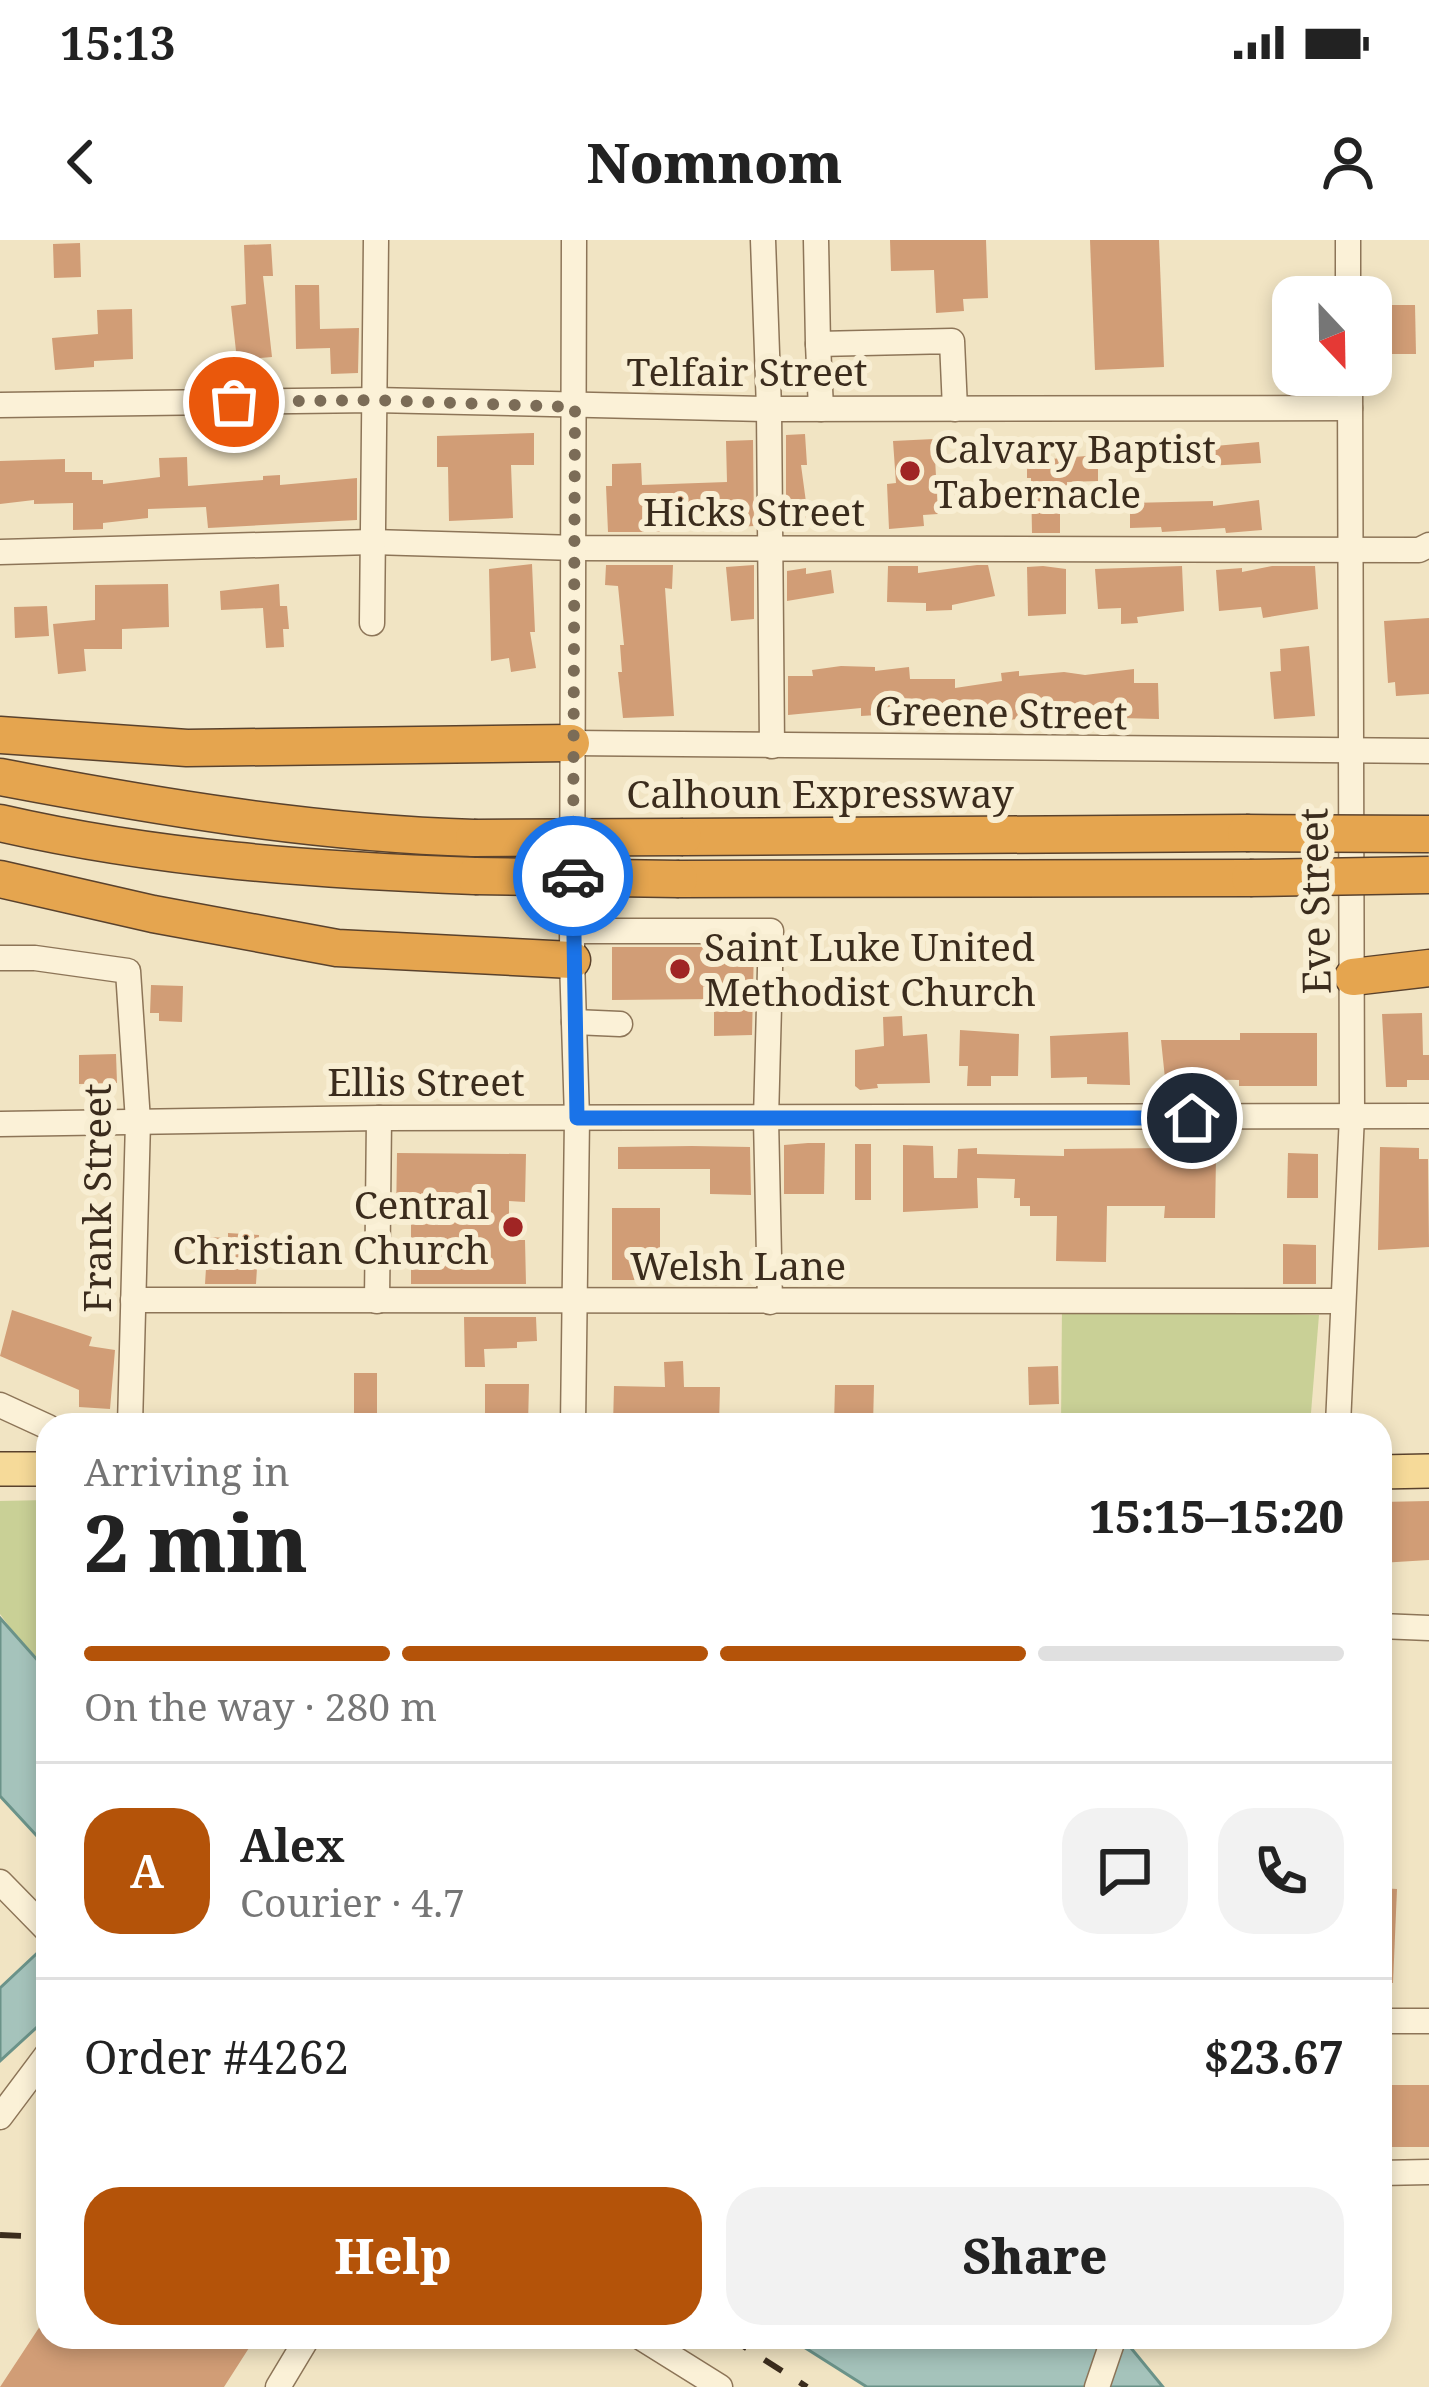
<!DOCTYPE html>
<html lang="en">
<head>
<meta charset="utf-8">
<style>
	body { margin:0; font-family:"Noto Serif",serif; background:#f2f2f2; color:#222; height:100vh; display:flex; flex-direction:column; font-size:45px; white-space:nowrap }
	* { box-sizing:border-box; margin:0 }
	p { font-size:39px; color:#767676 }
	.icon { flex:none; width:66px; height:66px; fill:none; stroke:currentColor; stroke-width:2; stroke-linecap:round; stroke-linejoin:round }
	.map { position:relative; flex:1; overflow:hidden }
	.panel { position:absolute; left:36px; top:1173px; width:1356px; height:936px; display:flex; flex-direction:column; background:#fff; border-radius:36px; box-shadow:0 6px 18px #0003 }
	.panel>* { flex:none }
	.needle { width:78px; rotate:158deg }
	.tools { position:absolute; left:1272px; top:36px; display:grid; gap:24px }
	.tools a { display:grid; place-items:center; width:120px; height:120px; border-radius:24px; background:#fff; box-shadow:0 6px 18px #0003; font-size:60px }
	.pin { position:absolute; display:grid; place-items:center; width:102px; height:102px; color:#fff; margin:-51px; border:6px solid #fff; border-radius:50%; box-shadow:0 3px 12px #0007 }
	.courier { position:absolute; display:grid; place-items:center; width:120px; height:120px; margin:-60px; border:9px solid #1a73e8; border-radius:50%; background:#fff; color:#222; box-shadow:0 3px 15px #0007 }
	.headline em { font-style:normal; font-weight:800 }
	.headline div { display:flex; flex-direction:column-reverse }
	.headline { display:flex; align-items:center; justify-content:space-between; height:204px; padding:0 48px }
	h1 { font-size:78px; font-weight:800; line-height:90px }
	.bar { display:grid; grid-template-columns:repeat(4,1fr); gap:18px 12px; align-content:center; height:144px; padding:0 48px }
	.bar i { height:15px; border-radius:9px; background:#e0e0e0 }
	.bar .active { background:#b45309 }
	.bar p { grid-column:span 4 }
	.line { display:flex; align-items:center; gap:30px; padding:0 48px; border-top:3px solid #e0e0e0 }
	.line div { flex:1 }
	.round { display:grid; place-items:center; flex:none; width:126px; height:126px; border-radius:36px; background:#f2f2f2 }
	.cta { display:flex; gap:24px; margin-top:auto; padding:24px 48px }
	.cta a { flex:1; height:138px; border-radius:36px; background:#b45309; color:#fff; font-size:48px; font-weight:800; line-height:138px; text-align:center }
	.cta a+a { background:#f2f2f2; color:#222 }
	.status { display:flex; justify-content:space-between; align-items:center; height:84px; padding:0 60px; background:#fff; direction:ltr }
	.status svg { height:33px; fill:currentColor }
	header { display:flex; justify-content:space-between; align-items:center; height:156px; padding:0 48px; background:#fff; font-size:54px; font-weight:800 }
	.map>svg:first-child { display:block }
	.green { fill:#c9d096 }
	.water { fill:#a5c3bb; stroke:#6b9389; stroke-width:3 }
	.building { fill:#d19d76 }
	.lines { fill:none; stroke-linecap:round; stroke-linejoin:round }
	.minor-casing { stroke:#8d7558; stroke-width:27 }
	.major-casing { stroke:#5a422d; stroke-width:36 }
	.highway-casing { stroke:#5a422d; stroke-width:39 }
	.minor { stroke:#fbf1d7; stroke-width:24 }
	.major { stroke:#f6da99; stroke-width:33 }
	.highway { stroke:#e5a54f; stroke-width:36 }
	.rail { stroke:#3b2c1d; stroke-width:6; stroke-dasharray:21 21; stroke-linecap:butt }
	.highway-bridge-casing { stroke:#5a422d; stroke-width:39; stroke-linecap:butt }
	.highway-bridge { stroke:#e5a54f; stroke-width:36 }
	.done { stroke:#7b6c57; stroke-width:12; stroke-dasharray:0 21.6 }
	.route { stroke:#1a73e8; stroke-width:15 }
	.poi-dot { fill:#a02524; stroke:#f8eed3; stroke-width:4.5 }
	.labels { text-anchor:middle; stroke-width:12; stroke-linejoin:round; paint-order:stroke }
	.street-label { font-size:39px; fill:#3b2c1d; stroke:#f8eed3 }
	.poi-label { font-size:39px; fill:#3b2c1d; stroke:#f8eed3; text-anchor:start }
</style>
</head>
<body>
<div class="status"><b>15:13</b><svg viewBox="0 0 49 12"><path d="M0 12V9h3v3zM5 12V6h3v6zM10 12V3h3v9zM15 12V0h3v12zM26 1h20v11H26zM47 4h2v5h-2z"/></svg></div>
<header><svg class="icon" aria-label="back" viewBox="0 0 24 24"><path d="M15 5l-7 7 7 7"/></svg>Nomnom<svg class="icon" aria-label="person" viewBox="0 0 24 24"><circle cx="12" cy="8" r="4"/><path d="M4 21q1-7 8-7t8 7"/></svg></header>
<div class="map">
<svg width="1429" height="2147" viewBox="0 0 1429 2147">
	<rect width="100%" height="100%" fill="#f1e4c3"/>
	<g class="green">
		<path d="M1062 1066 1319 1075 1310 1185H1061Z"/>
		<path d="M48 1260V1432L40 1428 0 1374V1261Z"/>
	</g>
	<g class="water">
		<path d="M0 1378 48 1432V1608L0 1556Z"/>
		<path d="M48 1703V1777L0 1821V1748Z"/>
		<path d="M788 2097H1122L1163 2147H867Z"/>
	</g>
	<g class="building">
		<path d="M890 0H986L988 58 963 59 964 71 936 73 934 30 891 31Z"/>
		<path d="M1090 0H1159L1164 127 1095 130Z"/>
		<path d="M80 3 81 37 54 38 53 4Z"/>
		<path d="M271 4 273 36H263L272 117 237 120 231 66 246 64 244 5Z"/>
		<path d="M295 45H319L320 89 359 88 358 133 331 134 330 108 296 109Z"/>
		<path d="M1386 65H1415L1416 114H1386Z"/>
		<path d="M132 69 133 119 94 121V127L55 130 52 98 98 94 97 70Z"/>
		<path d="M534 193V225H511L513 278 449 281 448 227H437V196Z"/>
		<path d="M805 194 807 225H801L808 277 786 280V195Z"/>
		<path d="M1214 197 1215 206 1259 202 1261 223 1188 227 1186 199Z"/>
		<path d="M934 199 938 274 923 275 924 286 889 289 887 244 896 243 893 201Z"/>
		<path d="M753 200 754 286 737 287V283L660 286V292H608L606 246H612V224L641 223 642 245 727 242 726 201Z"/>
		<path d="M1098 215V241L1067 242V267H1060V293H1032L1031 238H1027V221Z"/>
		<path d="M187 217 188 246 263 240V236L280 235V245L357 238V280L208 288 206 267 148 269V278L103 283V289L73 290V263L34 264V260L0 264V221L65 219V232H92V240H103V244L160 237 159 218Z"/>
		<path d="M1259 260 1262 290 1226 293 1225 288 1162 292 1161 287 1130 288V263L1213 261V266Z"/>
		<path d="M532 324 535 392H530L536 428 511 432 509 418 491 421 489 329Z"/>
		<path d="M606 325H673L672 349 665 348 674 476 623 478 618 432H622L620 405H624L618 346 605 345Z"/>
		<path d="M754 325V379L731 381 726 327Z"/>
		<path d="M977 325H988L995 356 952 365V370L926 371V363L887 362 888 326H918V333Z"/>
		<path d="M1043 326 1066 329V374L1028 376 1027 327Z"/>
		<path d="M1182 326 1184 371 1137 377 1138 383 1121 384V368L1098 369 1095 329Z"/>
		<path d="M1272 326H1315L1318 369 1263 378 1261 367 1219 371 1216 330 1242 328V332Z"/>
		<path d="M806 328V334L831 330 834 353 787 361V331Z"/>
		<path d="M168 344 169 387 122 389V409H84L86 431 58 434 53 384 95 380V345Z"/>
		<path d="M279 344 280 366H287L289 389H283L284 407 266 408 263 368 221 370 220 351Z"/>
		<path d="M47 366 49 396 15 398 14 367Z"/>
		<path d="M1429 378V454L1396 456 1395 442 1388 443 1384 381Z"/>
		<path d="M1309 406 1315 476 1274 479 1270 432 1281 431 1280 409Z"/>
		<path d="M841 426 875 427V431L909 427 910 439H955V448L1002 441 1001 433 1019 431V436L1064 432 1085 435 1134 429V443H1158L1159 479 1121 478 1120 471 1007 480 1006 475 967 481 926 479V472L861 476V468L788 475V436H813L812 430Z"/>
		<path d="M612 707H754L752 795 714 796V759L612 760Z"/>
		<path d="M151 745 183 746 182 782 159 781V773H150Z"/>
		<path d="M1422 773 1423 815H1429V840H1407V847H1386L1382 774Z"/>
		<path d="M902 776 903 796 927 794 930 843 877 844 878 848 860 850 855 846V810L884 806 883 777Z"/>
		<path d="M960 790 1019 794 1018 836H991V846H967L968 826H959Z"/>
		<path d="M1128 792 1130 845 1087 844V837L1051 838 1050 796Z"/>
		<path d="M1240 793H1317V846H1239V840L1183 839V846L1166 848 1161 800H1240Z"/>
		<path d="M116 814 117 843 79 844V815Z"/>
		<path d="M808 903H825L824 954H784V905Z"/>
		<rect x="855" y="904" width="16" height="56"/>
		<path d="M903 905 933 906 934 938H957L958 909 977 908V914L1064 916V909L1162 908V916L1216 917 1215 978H1164L1165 966H1107L1106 1022 1056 1021 1057 976H1030V966H1020V958H1014L1015 939 977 938 978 968 903 972Z"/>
		<path d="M692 906 750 907 751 955 710 954V929H618V907Z"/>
		<path d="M1380 907 1419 908V919H1428L1429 1007 1378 1010Z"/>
		<path d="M397 913 526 914 525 962 509 961V1000H525L526 1044H411V980H396Z"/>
		<path d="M1288 913 1318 914V958H1287Z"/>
		<path d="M612 968H660V1029H646V1040H612Z"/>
		<path d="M228 993 259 995 256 1044H205L208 997 228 998Z"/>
		<path d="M1283 1004 1316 1005V1044H1283Z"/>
		<path d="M12 1070 92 1097 89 1106 115 1110 110 1169 79 1167V1150L0 1116Z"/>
		<path d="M464 1077H536L537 1101 517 1102V1108L484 1109 485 1127H465Z"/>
		<path d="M683 1121 684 1147H720L719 1185H613L614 1146 665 1147 664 1122Z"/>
		<path d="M1058 1126 1059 1164 1029 1165 1028 1127Z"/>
		<rect x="354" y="1133" width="23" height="46"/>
		<path d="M485 1144H529L528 1185H508V1175H485Z"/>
		<path d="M835 1145H874L873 1185H834Z"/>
		<path d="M1429 1261V1320L1380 1323V1262Z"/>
		<path d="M1380 1648 1397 1649 1393 1743H1380Z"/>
		<rect x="1380" y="1845" width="49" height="62"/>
		<path d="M48 2074V2097H256L224 2147H0Z"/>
	</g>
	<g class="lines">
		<defs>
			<g id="minor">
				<path d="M763 0 769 169 772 506"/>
				<path d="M816 0 818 104 952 101 955 169"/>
				<path d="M1348 0V57"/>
				<path d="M818 104 821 169"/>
				<path d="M0 165 374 160 769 169 1350 168"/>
				<path d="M0 312 372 302 576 308 1419 310 1429 305"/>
				<path d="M372 383 376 0"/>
				<path d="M571 503 1429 511"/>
				<path d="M573 691H771L766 879 770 1062"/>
				<path d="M0 718H35L128 731 138 881 130 1185"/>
				<path d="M574 782 620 784"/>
				<path d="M0 884 379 878 1429 876"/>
				<path d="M133 1060 1342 1061"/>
				<path d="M377 1061 379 878"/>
				<path d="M0 1165 48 1187"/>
				<path d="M573 1185 577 878 572 720 574 0"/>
				<path d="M1338 1185 1352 875 1350 135"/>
				<path d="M1380 1386 1429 1388"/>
				<path d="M0 1642 48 1691"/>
				<path d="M1380 1781H1429"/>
				<path d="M0 1877 48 1813"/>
				<path d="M1380 1933 1429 1932"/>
				<path d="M640 2097 720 2147"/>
				<path d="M278 2147 308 2097"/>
				<path d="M1097 2147 1114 2097"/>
			</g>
			<g id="major">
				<path d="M0 1229H48"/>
				<path d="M1380 1232 1429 1231"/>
			</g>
			<g id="highway">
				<path d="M0 495 187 508 571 503"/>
				<path d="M0 537C158 567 313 593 474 598"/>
				<path d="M0 583C157 619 315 630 475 636"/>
				<path d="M683 597 1246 593"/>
				<path d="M0 639 153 674 337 708 572 720"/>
				<path d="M679 639 1250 638"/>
				<path d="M1353 737 1429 728"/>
			</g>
		</defs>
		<use href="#minor" class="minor-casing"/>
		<use href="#major" class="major-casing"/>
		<use href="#highway" class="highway-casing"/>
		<use href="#minor" class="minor"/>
		<use href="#major" class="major"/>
		<use href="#highway" class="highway"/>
		<g class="rail">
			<path d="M0 1995 48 1997"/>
			<path d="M729 2097 807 2147"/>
		</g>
		<defs>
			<g id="highway-bridge">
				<path d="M1246 593 1429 594"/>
				<path d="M474 598 683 597"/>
				<path d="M475 636 679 639"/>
				<path d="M1250 638 1429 635"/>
			</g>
		</defs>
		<use href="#highway-bridge" class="highway-bridge-casing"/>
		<use href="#highway-bridge" class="highway-bridge"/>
	</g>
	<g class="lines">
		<path class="done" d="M234 162 374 160 575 167 573 636"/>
		<path class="route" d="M573 636 577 878H1192"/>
	</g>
	<g class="poi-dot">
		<circle cx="910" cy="231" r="12"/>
		<circle cx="680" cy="729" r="12"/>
		<circle cx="513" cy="987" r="12"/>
	</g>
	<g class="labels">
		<g class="street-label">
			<text x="747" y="146">Telfair Street</text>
			<text x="754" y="286">Hicks Street</text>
			<text transform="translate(1001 473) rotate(1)" y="14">Greene Street</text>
			<text x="820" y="568">Calhoun Expressway</text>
			<text transform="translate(1315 661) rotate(-91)" y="14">Eve Street</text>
			<text x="426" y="856">Ellis Street</text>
			<text transform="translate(97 958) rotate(-90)" y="14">Frank Street</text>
			<text x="738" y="1040">Welsh Lane</text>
		</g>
		<g class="poi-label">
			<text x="934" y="223">Calvary Baptist<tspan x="934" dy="45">Tabernacle</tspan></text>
			<text x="704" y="721">Saint Luke United<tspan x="704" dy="45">Methodist Church</tspan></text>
			<text x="489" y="979" text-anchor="end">Central<tspan x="489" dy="45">Christian Church</tspan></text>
		</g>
	</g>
</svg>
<div class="tools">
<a><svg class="needle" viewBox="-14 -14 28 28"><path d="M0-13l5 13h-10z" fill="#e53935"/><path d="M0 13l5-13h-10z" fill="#767676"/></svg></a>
</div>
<div class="pin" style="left:234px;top:162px;background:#ea580c"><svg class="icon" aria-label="bag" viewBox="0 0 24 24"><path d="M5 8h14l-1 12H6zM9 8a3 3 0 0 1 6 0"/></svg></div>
<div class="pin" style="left:1192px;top:878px;background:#1f2937"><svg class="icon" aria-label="home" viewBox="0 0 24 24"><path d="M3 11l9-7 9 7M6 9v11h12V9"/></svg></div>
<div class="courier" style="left:573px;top:636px"><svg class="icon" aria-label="car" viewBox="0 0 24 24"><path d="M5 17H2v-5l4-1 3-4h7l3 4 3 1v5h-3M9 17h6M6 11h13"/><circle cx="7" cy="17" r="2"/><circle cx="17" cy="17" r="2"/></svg></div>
<section class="panel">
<div class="headline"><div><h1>2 min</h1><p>Arriving in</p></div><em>15:15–15:20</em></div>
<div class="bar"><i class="active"></i><i class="active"></i><i class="active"></i><i></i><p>On the way · 280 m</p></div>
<div class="line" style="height:216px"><b class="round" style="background:#b45309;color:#fff">A</b><div><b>Alex</b><p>Courier · 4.7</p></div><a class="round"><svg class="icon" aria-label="chat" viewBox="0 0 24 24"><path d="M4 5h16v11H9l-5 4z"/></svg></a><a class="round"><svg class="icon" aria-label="phone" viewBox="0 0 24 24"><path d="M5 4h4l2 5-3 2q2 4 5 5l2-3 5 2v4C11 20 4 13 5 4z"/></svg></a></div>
<div class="line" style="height:156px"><div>Order #4262</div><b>$23.67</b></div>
<div class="cta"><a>Help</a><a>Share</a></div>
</section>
</div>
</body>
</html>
